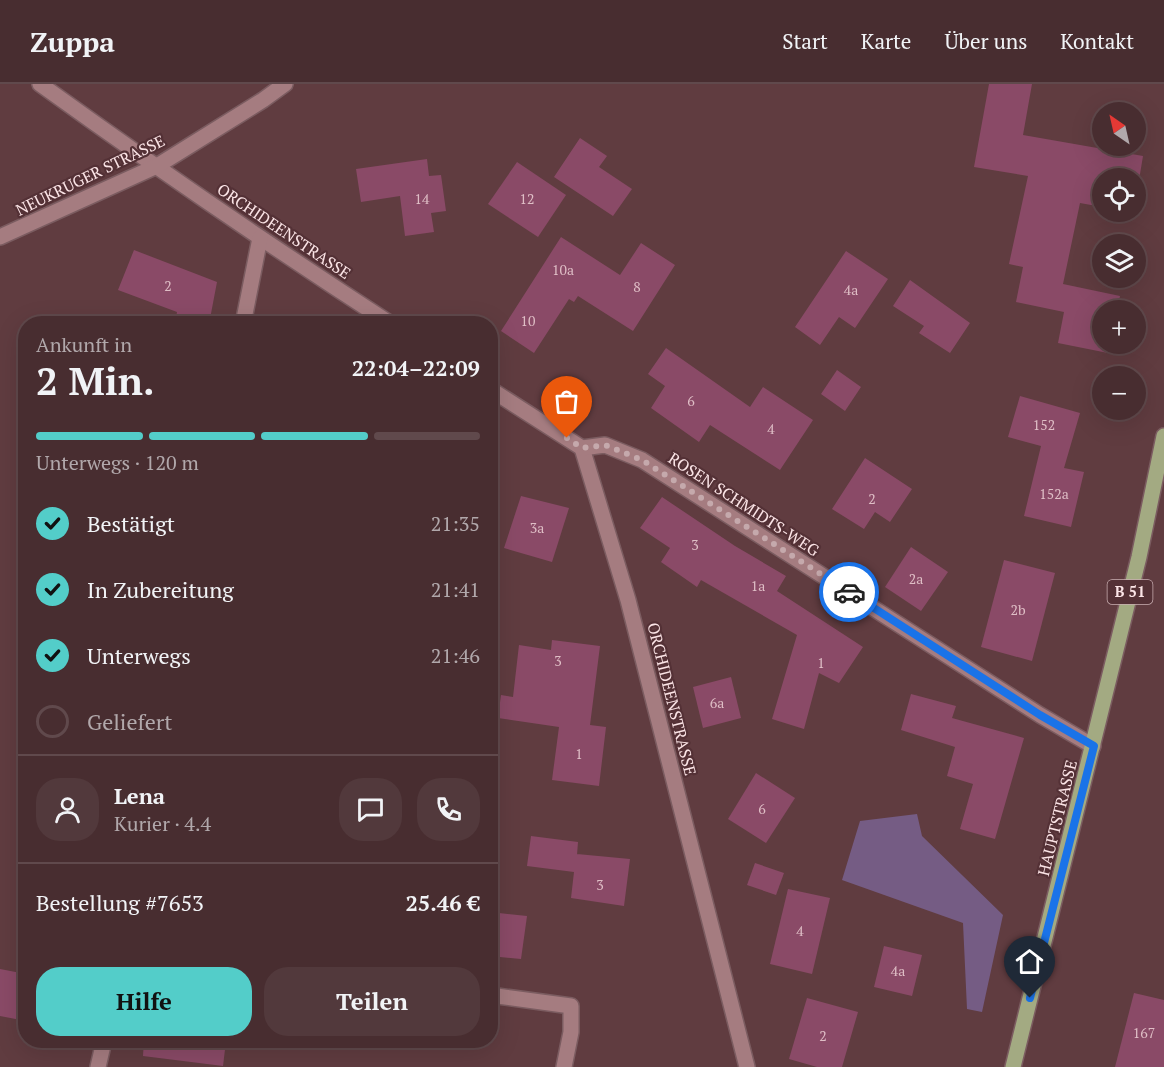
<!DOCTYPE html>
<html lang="de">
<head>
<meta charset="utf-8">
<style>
	body { margin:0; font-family:"PT Serif",serif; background:#52393c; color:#f1f3f6; height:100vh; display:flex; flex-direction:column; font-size:22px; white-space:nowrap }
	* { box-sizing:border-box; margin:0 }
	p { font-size:20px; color:#b1a8ab }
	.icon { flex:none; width:33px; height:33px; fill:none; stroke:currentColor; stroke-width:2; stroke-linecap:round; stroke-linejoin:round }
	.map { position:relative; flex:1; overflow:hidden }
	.drawer { position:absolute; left:18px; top:232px; width:480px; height:732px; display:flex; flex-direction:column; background:#482d30; border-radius:24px; box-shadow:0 6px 24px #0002,0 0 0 2px #60494c }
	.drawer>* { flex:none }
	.needle { width:39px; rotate:326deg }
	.tools { position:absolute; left:1092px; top:18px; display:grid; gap:12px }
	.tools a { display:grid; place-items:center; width:54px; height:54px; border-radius:50%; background:#482d30; box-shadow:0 6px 24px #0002,0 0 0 2px #60494c; font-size:30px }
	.pin { position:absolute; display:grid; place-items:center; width:51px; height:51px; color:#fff; margin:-62px -26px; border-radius:50% 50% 50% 0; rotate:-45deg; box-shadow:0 0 6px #0007 }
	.pin .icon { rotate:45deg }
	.courier { position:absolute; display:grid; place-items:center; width:60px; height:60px; margin:-30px; border:4px solid #1a73e8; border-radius:50%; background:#fff; color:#222; box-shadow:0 2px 8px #0007 }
	.overview em { font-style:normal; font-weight:600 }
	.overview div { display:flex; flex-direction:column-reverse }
	.overview { display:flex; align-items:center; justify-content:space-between; height:102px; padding:0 18px }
	h1 { font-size:39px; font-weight:600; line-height:45px }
	.bar { display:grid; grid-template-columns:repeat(4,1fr); gap:9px 6px; align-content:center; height:72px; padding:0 18px }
	.bar i { height:8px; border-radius:4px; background:#60494c }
	.bar .active { background:#53cdc9 }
	.bar p { grid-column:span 4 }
	.line { display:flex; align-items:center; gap:15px; padding:0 18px; border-top:2px solid #60494c }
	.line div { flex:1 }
	.round { display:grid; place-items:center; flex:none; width:63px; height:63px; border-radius:24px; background:#52393c }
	ol { padding:0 18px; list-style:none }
	li { display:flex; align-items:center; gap:18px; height:66px }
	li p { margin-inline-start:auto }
	li .icon { padding:6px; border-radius:50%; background:#53cdc9; color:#111; stroke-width:4 }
	li:last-child { color:#b1a8ab }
	li i { width:33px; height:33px; border:3px solid #60494c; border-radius:50% }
	.primary-button { display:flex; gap:12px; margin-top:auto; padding:12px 18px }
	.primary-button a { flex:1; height:69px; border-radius:24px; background:#53cdc9; color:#111; font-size:24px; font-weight:600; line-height:69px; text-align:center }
	.primary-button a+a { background:#52393c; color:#f1f3f6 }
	header { display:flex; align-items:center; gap:36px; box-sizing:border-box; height:84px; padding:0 30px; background:#482d30; border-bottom:2px solid #60494c }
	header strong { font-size:28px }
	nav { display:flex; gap:33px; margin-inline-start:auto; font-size:21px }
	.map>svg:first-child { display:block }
	.green { fill:#755c84 }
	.building { fill:#8a4a67 }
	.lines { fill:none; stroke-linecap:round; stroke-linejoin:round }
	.street-casing { stroke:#7b5c60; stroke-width:18 }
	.secondary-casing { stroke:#7b5c60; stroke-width:18 }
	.primary-casing { stroke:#7b5c60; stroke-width:18 }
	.street { stroke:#a57c80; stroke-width:15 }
	.secondary { stroke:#a57c80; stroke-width:15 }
	.primary { stroke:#a3aa82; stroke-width:15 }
	.done { stroke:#c5a9ac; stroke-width:6; stroke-dasharray:0 10.8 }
	.route { stroke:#1a73e8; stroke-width:8 }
	.labels { text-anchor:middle; stroke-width:4.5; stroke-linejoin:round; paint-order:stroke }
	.number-label { font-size:14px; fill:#dfbec6 }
	.shield { fill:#543136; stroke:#c9aeb1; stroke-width:1.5 }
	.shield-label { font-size:15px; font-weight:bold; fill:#fbe4e6 }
	.street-label { font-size:16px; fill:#fbe4e6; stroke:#543136 }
</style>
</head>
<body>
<header>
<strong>Zuppa</strong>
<nav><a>Start</a><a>Karte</a><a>Über uns</a><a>Kontakt</a></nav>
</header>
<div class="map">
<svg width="1164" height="983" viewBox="0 0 1164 983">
	<rect width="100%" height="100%" fill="#603c40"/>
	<path class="green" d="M917 730 922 752 1003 831 982 928 967 925 963 839 842 796 860 737Z"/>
	<g class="building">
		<path d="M989 0H1032L1023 51 1143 72 1136 114V94H1102V123L1080 119 1063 200 1120 212 1117 226H1102V260H1110L1108 269 1058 259 1064 228 1016 218 1023 183 1009 180 1028 92 974 83Z"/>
		<path d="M580 54 607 72 599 83 632 105 613 132 554 93Z"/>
		<path d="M427 75 429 92 441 91 446 127 431 129 434 148 405 152 400 112 361 118 356 85Z"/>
		<path d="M517 78 566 111 538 153 488 120Z"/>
		<path d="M561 153 620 191 641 159 675 181 633 247 578 212 574 218 569 215 534 269 501 247Z"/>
		<path d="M134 166 217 198 209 240H175L177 228 118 206Z"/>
		<path d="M846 167 888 195 855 244 839 233 820 261 795 243Z"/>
		<path d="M910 196 970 239 950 269 919 249 924 242 893 222Z"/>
		<path d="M666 264 750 323 763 303 813 336 780 386 710 341 699 358 651 324 665 302 648 290Z"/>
		<path d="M837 286 861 303 845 327 821 310Z"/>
		<path d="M1020 312 1080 329 1064 384 1084 388 1071 443 1024 432 1041 362 1008 353Z"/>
		<path d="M865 374 912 405 890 438 875 428 864 445 832 425Z"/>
		<path d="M521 412 569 424 552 478 504 464Z"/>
		<path d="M662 413 735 462 786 492 777 507 863 563 839 599 819 589 804 645 772 635 797 551 701 496 697 503 661 478 670 464 640 444Z"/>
		<path d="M911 463 948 488 921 527 885 503Z"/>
		<path d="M1004 476 1055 489 1032 577 981 563Z"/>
		<path d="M552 556 600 562 590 641 606 643 599 702 552 696 559 643 498 634 501 611 513 613 519 561 551 566Z"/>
		<path d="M731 593 741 634 703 644 693 603Z"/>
		<path d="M911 610 956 622 952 634 1024 654 995 755 960 745 973 700 947 692 955 663 901 646Z"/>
		<path d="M756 689 795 714 766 759 728 735Z"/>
		<path d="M531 752 578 758 577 771V770L630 775 624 822 571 814 574 788 527 782Z"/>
		<path d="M755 779 784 789 776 811 747 801Z"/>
		<path d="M788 805 830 814 812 890 770 880Z"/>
		<path d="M490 828 527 832 521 875 490 872Z"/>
		<path d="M884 862 922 871 912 912 874 903Z"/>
		<path d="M0 885 26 890V937L0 932Z"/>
		<path d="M1134 909 1164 916V983H1115Z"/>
		<path d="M807 914 858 928 842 983H817L789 975Z"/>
		<path d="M144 957H226L223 982 143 972Z"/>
	</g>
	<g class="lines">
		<defs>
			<g id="street">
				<path d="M40 0C155 83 272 163 391 240"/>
				<path d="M243 240 260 154"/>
				<path d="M490 305 582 364 628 516 747 983"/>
				<path d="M582 364 605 361 642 376 1040 631 1093 662"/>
				<path d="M490 911 571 922V948L564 983"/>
				<path d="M98 983 104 957"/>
			</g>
			<path id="secondary" d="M0 153 157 82 263 16 285 0"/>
			<path id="primary" d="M1013 983 1139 473 1164 352"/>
		</defs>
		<use href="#street" class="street-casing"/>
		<use href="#secondary" class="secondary-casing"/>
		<use href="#primary" class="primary-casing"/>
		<use href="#street" class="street"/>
		<use href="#secondary" class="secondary"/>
		<use href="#primary" class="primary"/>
	</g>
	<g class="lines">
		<path class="done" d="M567 354 582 364 605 361 642 376 849 508"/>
		<path class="route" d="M849 508 1040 631 1094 662 1030 914"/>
	</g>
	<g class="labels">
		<g class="number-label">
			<text x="422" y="120">14</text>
			<text x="527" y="120">12</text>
			<text x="563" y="191">10a</text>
			<text x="168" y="207">2</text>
			<text x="637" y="208">8</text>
			<text x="851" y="211">4a</text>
			<text x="528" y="242">10</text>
			<text x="691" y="322">6</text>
			<text x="1044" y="346">152</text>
			<text x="771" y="350">4</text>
			<text x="1054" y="415">152a</text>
			<text x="872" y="420">2</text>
			<text x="537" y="449">3a</text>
			<text x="695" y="466">3</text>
			<text x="916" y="500">2a</text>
			<text x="758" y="507">1a</text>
			<text x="1018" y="531">2b</text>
			<text x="558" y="582">3</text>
			<text x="821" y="584">1</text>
			<text x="717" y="624">6a</text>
			<text x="579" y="675">1</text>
			<text x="762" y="730">6</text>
			<text x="600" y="806">3</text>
			<text x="800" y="852">4</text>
			<text x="898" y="892">4a</text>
			<text x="1144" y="954">167</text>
			<text x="823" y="957">2</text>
		</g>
		<rect class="shield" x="1107.5" y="496" width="45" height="24" rx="4.5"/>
		<g class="shield-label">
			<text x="1130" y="513">B 51</text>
		</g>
		<g class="street-label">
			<text transform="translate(90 91) rotate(-26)" y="6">NEUKRUGER STRASSE</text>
			<text transform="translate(284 147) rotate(34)" y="6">ORCHIDEENSTRASSE</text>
			<text transform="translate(744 420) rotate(33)" y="6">ROSEN SCHMIDTS-WEG</text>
			<text transform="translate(672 615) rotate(76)" y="6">ORCHIDEENSTRASSE</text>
			<text transform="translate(1057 734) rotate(-76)" y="6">HAUPTSTRASSE</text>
		</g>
	</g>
</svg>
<div class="tools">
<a><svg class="needle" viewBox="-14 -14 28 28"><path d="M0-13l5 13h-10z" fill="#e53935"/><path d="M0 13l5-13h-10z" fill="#b1a8ab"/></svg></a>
<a><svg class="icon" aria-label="locate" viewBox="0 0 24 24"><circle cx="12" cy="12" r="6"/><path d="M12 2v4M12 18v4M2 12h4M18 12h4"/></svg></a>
<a><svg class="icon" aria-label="layers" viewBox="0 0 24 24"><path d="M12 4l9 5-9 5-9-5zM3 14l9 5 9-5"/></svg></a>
<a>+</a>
<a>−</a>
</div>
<div class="pin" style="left:567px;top:354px;background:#ea580c"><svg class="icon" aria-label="bag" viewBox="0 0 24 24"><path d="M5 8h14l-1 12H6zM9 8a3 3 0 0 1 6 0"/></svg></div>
<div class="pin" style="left:1030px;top:914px;background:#1f2937"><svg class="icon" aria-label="home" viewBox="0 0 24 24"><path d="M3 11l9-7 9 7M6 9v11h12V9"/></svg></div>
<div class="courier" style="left:849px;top:508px"><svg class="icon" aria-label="car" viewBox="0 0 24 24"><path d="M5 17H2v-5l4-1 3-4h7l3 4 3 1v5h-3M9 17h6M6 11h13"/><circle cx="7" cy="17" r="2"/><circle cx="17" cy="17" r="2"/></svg></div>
<section class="drawer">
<div class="overview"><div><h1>2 Min.</h1><p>Ankunft in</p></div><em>22:04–22:09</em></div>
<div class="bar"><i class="active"></i><i class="active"></i><i class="active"></i><i></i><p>Unterwegs · 120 m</p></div>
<ol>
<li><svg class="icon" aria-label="check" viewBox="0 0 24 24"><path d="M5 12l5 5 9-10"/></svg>Bestätigt<p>21:35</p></li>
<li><svg class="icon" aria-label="check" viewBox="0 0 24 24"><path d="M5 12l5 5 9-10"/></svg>In Zubereitung<p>21:41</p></li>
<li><svg class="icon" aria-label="check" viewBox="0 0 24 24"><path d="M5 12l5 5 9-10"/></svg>Unterwegs<p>21:46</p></li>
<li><i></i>Geliefert</li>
</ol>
<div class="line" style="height:108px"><a class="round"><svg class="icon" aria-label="person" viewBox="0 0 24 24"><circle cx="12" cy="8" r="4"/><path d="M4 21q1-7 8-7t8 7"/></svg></a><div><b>Lena</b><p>Kurier · 4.4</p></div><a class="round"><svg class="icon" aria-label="chat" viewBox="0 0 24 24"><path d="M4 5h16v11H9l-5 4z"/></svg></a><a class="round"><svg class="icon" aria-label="phone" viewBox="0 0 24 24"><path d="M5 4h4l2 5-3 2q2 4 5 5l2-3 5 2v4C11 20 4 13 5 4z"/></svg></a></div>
<div class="line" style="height:78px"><div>Bestellung #7653</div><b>25.46 €</b></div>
<div class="primary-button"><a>Hilfe</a><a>Teilen</a></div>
</section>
</div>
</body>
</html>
